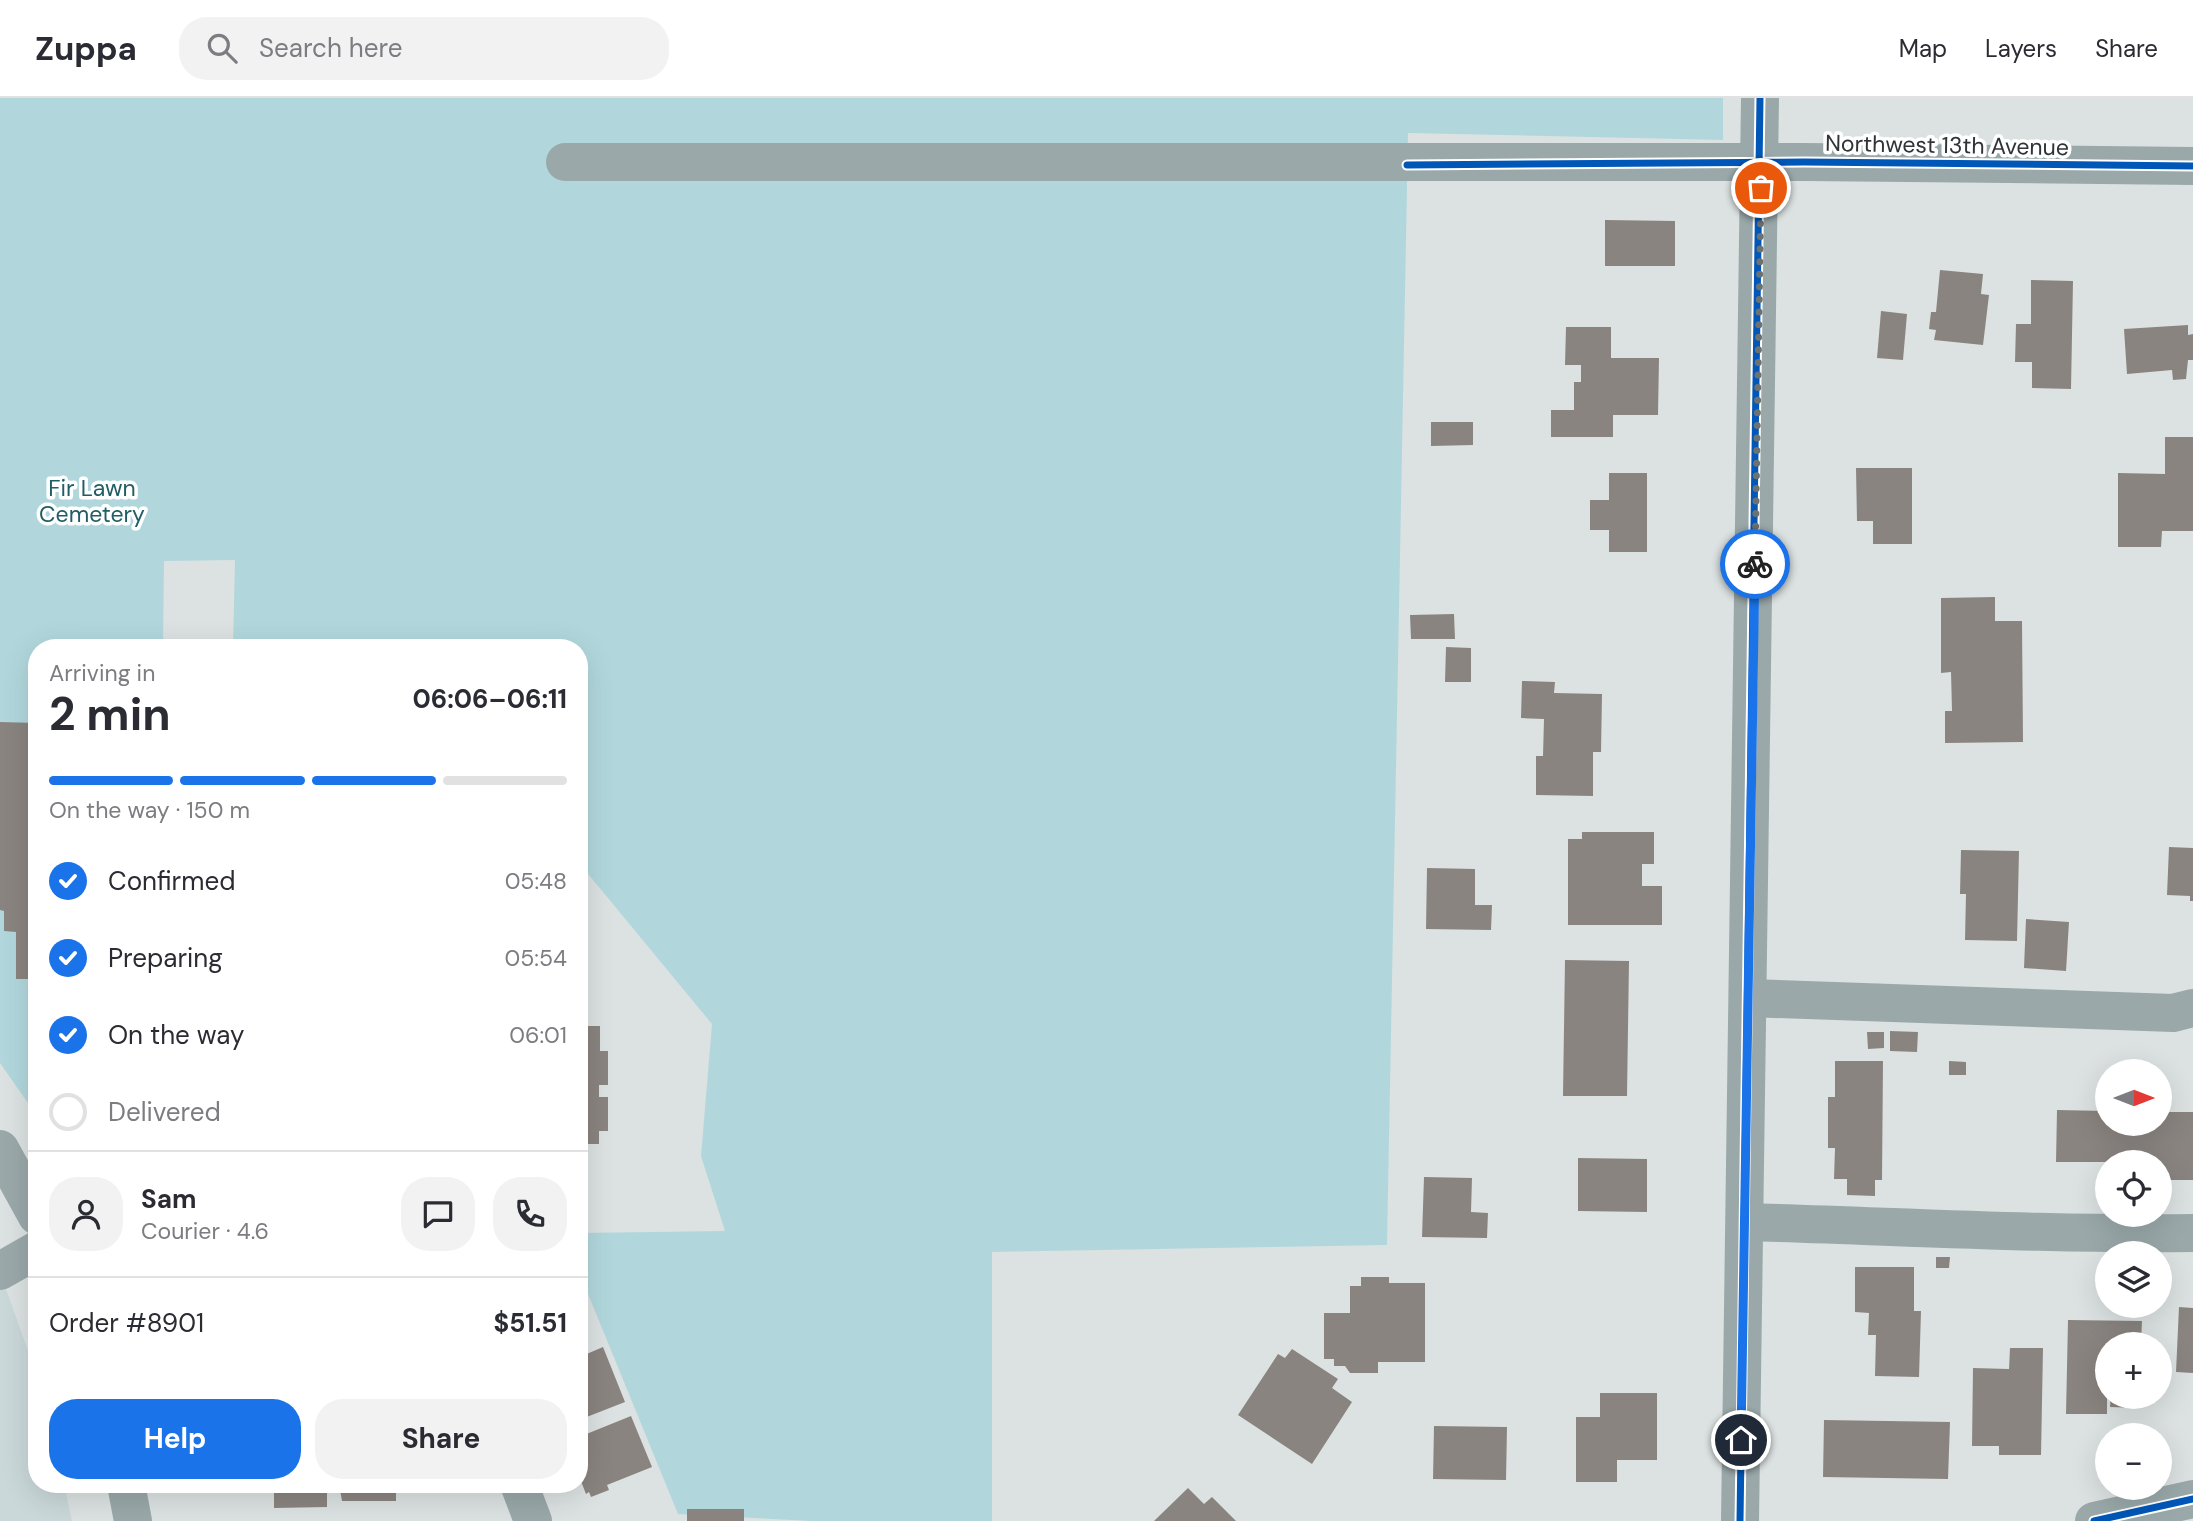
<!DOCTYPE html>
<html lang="en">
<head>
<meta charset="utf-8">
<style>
	body { margin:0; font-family:"DM Sans",sans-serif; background:#f2f2f3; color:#2b2b33; height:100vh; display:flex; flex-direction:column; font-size:26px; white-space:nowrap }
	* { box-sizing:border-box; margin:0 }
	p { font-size:23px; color:#7c7c81 }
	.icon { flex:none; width:38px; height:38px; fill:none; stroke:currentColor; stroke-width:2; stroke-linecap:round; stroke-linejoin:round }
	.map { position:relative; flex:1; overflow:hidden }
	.sheet { position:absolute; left:28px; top:541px; width:560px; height:854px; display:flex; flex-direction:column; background:#fff; border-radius:28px; box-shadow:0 7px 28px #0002 }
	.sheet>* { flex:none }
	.needle { width:46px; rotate:90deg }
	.buttons { position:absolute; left:2095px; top:961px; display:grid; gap:14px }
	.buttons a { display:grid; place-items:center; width:77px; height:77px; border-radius:50%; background:#fff; box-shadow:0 7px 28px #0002; font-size:35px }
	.pin { position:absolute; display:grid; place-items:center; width:60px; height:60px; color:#fff; margin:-30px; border:4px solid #fff; border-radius:50%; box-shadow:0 2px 7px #0007 }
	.courier { position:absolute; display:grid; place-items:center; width:70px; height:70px; margin:-35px; border:5px solid #1a73e8; border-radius:50%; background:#fff; color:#222; box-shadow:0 2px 9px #0007 }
	.summary em { font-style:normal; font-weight:700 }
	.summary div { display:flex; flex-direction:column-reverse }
	.summary { display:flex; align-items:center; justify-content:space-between; height:119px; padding:0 21px }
	h1 { font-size:46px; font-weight:700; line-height:52px }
	.bar { display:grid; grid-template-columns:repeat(4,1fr); gap:10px 7px; align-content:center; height:84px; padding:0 21px }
	.bar i { height:9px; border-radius:5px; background:#e1e1e2 }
	.bar .on { background:#1a73e8 }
	.bar p { grid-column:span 4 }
	.line { display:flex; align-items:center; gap:18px; padding:0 21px; border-top:2px solid #e1e1e2 }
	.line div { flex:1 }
	.round { display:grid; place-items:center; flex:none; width:74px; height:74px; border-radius:28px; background:#f2f2f3 }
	ol { padding:0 21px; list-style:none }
	li { display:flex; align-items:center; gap:21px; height:77px }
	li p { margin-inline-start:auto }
	li .icon { padding:7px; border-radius:50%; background:#1a73e8; color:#fff; stroke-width:4 }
	li:last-child { color:#7c7c81 }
	li i { width:38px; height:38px; border:4px solid #e1e1e2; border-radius:50% }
	.cta { display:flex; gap:14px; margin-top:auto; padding:14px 21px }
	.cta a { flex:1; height:80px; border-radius:28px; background:#1a73e8; color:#fff; font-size:28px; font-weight:700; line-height:80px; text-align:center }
	.cta a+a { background:#f2f2f3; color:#2b2b33 }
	header { display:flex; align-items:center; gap:42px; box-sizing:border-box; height:98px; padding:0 35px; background:#fff; border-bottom:2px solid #e1e1e2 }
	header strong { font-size:33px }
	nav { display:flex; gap:38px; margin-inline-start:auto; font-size:24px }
	.search { width:490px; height:63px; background:#f2f2f3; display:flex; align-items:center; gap:18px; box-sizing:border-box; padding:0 24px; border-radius:28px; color:#7c7c81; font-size:26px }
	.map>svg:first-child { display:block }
	.built { fill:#cad8da }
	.green { fill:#b1d7dc }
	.building { fill:#8a8480 }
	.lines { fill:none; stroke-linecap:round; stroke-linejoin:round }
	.minor { stroke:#9aa8aa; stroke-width:38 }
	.cycleway-casing { stroke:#fff; stroke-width:11 }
	.cycleway { stroke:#0057b8; stroke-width:7 }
	.done { stroke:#6c7172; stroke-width:7; stroke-dasharray:0 12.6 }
	.route { stroke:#1a73e8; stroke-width:9 }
	.labels { text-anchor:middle; stroke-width:7; stroke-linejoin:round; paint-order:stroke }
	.street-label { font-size:23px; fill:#2f3435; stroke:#fff }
	.park-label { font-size:23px; fill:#205e65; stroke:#fff }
</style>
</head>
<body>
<header>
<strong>Zuppa</strong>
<div class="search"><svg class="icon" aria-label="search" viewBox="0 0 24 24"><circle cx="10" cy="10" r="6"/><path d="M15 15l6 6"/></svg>Search here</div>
<nav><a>Map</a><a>Layers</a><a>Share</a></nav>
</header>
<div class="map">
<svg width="2193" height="1423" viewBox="0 0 2193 1423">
	<rect width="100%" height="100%" fill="#dce2e2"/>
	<path class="built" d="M0 1174 37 1278V1386H64L72 1423H0Z"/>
	<path class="green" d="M0 0H1723V42L1408 35 1387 1147 992 1154V1423H812L678 1416 588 1196 579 1200V1135L725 1133 701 1058 712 926 579 765V550L233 549 235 462 164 463 163 549 37 550V1018L0 965Z"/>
	<g class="building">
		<path d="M1605 122 1675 123V168H1605Z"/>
		<path d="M1940 172 1983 176 1981 196 1989 197 1983 247 1934 242 1936 232 1929 231 1931 214H1936Z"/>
		<path d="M2031 182 2073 183 2071 291 2032 290V264H2015L2016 226H2031Z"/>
		<path d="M1881 213 1907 216 1903 262 1877 260Z"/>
		<path d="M2188 227V237L2193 236V262H2188L2186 281 2173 282 2172 272 2127 276 2124 231Z"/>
		<path d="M1566 229H1611V260H1659L1658 317H1613V339H1551V312H1574V284H1581V267H1565Z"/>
		<path d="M1431 324H1473V347L1431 348Z"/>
		<path d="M2165 339H2193V433H2162L2161 449H2118V375L2165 376Z"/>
		<path d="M1856 370H1912V446H1873V423H1857Z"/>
		<path d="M1609 375H1647V454H1609V432H1590V402H1609Z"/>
		<path d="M1995 499V523H2022L2023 644 1945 645V613H1952L1951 574 1941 575V500Z"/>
		<path d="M1454 516 1455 541H1411L1410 517Z"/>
		<path d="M1446 549 1471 550V584H1445Z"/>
		<path d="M1522 583 1555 584 1554 595 1602 596 1601 654H1593V698L1536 697V658H1543L1544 621 1521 620Z"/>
		<path d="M0 624 37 625V881H16V834L4 833V813L0 812Z"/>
		<path d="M1582 734H1654V766H1642V788H1662V827H1568V741H1582Z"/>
		<path d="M2169 749 2193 750V803H2190V798L2167 797Z"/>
		<path d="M1961 752 2019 753 2017 843 1965 842 1966 796H1960Z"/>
		<path d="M1427 770 1475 771V807H1492L1491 832 1426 831Z"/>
		<path d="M2026 821 2069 824 2066 873 2024 870Z"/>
		<path d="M1565 862 1629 863 1627 998H1563Z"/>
		<path d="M579 920H584V928H600V953H608V987H599V999H608V1033H599V1046H579Z"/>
		<path d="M1890 933 1918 934 1917 954 1890 953Z"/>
		<path d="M1867 934H1884V950L1868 951Z"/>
		<path d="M1835 963H1883L1882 1082H1875V1098L1847 1097V1081H1834L1835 1050H1828V999H1835Z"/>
		<path d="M1949 963 1966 964V977H1949Z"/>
		<path d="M2057 1012 2107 1013V1026H2160V1014H2193V1082H2160V1064H2056Z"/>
		<path d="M1578 1060 1647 1061V1114L1578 1113Z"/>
		<path d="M1424 1079 1472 1080 1471 1114 1488 1115 1487 1140 1422 1139Z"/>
		<path d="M1936 1159H1950L1949 1170H1936Z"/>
		<path d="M1855 1169H1914V1213H1921L1919 1279 1875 1278 1876 1237H1868L1869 1215 1855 1214Z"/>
		<path d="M1361 1179H1389V1185H1425V1264H1378V1275H1350L1345 1268H1334V1261H1324V1215H1350V1188H1361Z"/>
		<path d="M2179 1209 2193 1210V1275L2176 1274Z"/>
		<path d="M2068 1222 2142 1223 2141 1246H2107V1316H2066Z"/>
		<path d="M603 1249 625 1304 579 1322V1252L582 1258Z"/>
		<path d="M2010 1250H2043L2041 1357H1999V1348H1972L1973 1270 2009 1271Z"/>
		<path d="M1292 1251 1338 1281 1332 1290 1352 1304 1312 1366 1238 1317 1278 1256 1285 1260Z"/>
		<path d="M1600 1295H1657V1362H1617V1384H1576V1319H1600Z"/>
		<path d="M2111 1298H2140V1310L2110 1309Z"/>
		<path d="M631 1318 652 1369 607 1387 609 1392 591 1399 589 1394 586 1396 579 1378V1339Z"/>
		<path d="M1824 1322 1950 1324 1948 1381 1823 1379Z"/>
		<path d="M1434 1328 1507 1329 1506 1382 1433 1381Z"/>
		<path d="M270 1386H327V1409L274 1410V1392H270Z"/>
		<path d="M339 1386H396V1403H342Z"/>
		<rect x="410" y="1386" width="46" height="9"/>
		<path d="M1188 1390 1204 1406 1212 1399 1236 1423H1154Z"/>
		<rect x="687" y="1411" width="57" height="12"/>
	</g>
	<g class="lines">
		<g class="minor">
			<path d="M565 64H1804L2193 68"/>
			<path d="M1748 900 2173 915 2193 910"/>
			<path d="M0 1051 37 1118"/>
			<path d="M1745 1124C1894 1128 2044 1137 2193 1135"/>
			<path d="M0 1173 37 1152"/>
			<path d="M126 1386 133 1423"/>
			<path d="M519 1386 533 1423"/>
			<path d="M1740 1423 1760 0"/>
			<path d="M2094 1423 2193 1401"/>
		</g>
		<defs>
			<g id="cycleway">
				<path d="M1407 67 1804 64 2193 68"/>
				<path d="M1740 1423 1760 0"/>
				<path d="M2094 1423 2193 1401"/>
			</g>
		</defs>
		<use href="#cycleway" class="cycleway-casing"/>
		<use href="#cycleway" class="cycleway"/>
	</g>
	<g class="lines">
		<path class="done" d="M1755 466 1761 90"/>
		<path class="route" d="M1741 1342 1755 466"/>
	</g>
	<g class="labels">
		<g class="street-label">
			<text transform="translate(1947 47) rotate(1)" y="8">Northwest 13th Avenue</text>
		</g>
		<g class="park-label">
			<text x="92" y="398">Fir Lawn<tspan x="92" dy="26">Cemetery</tspan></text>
		</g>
	</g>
</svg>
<div class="buttons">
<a><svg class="needle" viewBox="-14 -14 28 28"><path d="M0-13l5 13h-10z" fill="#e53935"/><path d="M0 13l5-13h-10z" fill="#7c7c81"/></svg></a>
<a><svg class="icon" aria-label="locate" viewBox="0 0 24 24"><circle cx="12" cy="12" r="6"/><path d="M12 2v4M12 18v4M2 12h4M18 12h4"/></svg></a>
<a><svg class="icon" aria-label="layers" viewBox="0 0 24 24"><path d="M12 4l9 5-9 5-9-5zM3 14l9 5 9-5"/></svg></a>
<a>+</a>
<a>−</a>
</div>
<div class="pin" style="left:1761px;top:90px;background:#ea580c"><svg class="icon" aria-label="bag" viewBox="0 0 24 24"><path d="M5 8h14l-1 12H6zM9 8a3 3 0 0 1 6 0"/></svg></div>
<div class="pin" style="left:1741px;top:1342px;background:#1f2937"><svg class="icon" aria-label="home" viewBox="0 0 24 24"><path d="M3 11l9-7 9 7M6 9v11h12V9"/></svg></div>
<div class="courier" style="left:1755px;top:466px"><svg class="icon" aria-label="bike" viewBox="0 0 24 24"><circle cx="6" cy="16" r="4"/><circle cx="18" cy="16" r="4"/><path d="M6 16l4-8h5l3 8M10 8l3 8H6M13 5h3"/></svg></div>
<section class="sheet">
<div class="summary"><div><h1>2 min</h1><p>Arriving in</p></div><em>06:06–06:11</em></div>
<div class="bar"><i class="on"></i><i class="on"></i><i class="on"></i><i></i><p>On the way · 150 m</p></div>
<ol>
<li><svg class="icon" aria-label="check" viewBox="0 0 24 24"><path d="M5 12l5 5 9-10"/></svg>Confirmed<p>05:48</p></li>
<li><svg class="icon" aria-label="check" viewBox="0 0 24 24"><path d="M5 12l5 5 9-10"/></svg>Preparing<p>05:54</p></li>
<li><svg class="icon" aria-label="check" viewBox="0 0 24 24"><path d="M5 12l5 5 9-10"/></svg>On the way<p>06:01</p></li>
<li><i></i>Delivered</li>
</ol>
<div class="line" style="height:126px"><a class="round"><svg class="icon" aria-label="person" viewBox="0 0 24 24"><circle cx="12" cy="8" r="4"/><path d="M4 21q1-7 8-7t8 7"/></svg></a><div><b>Sam</b><p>Courier · 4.6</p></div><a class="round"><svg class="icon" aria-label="chat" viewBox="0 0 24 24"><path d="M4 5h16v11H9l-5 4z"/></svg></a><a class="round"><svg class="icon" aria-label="phone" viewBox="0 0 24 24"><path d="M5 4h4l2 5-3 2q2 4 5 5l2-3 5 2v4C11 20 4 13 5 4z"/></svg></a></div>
<div class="line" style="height:91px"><div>Order #8901</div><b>$51.51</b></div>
<div class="cta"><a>Help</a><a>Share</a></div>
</section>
</div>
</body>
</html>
